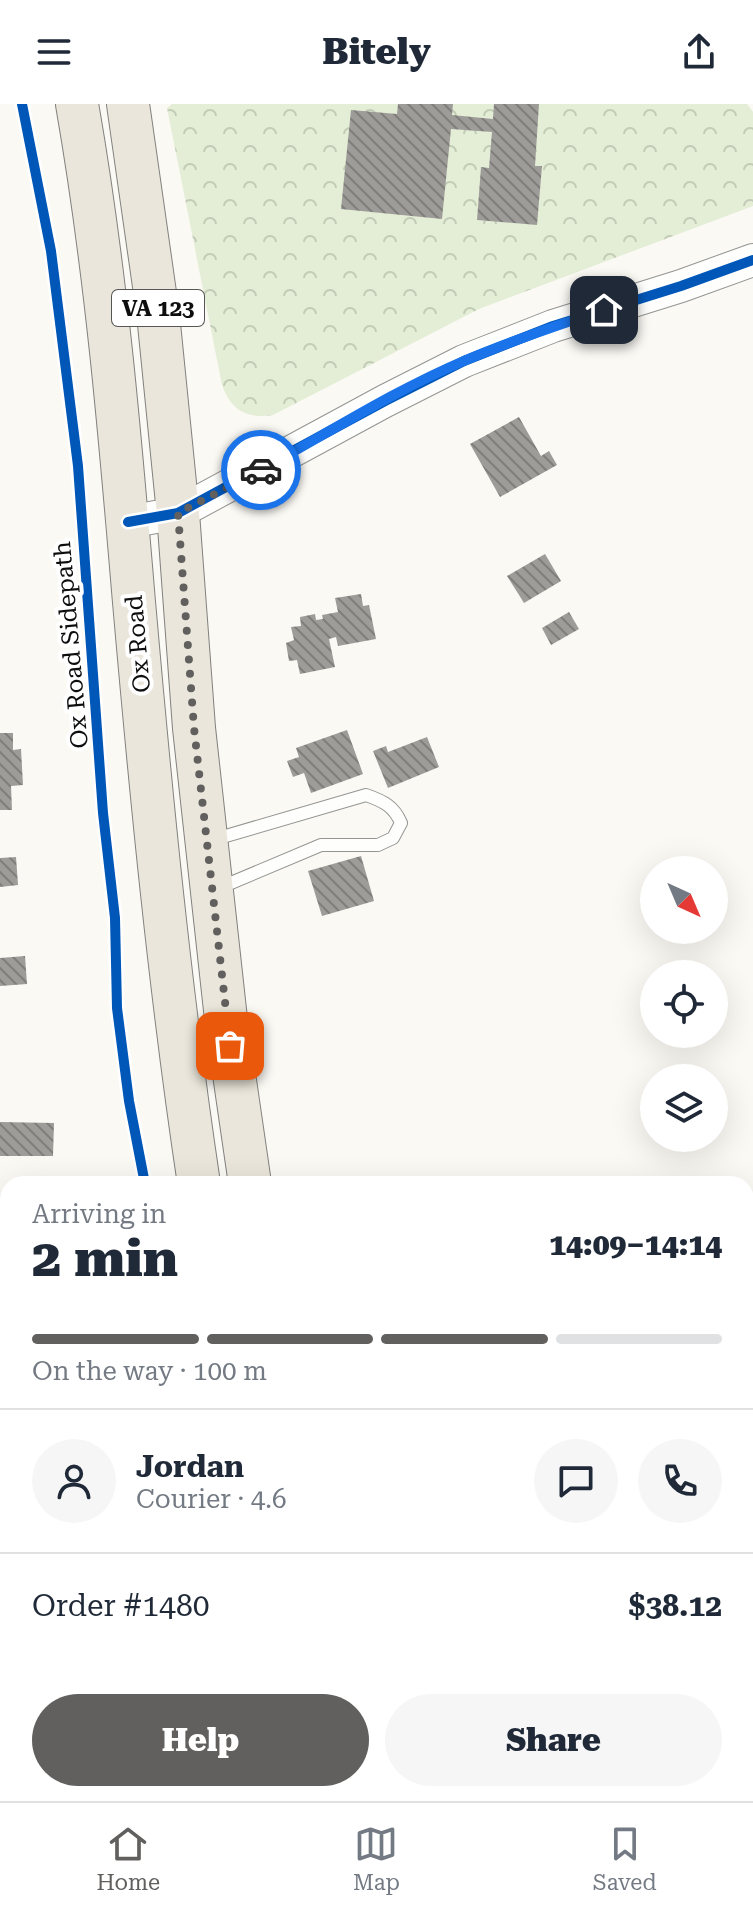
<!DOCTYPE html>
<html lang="en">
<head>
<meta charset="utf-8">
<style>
	body { margin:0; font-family:"Roboto Serif",serif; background:#f6f6f7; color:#1f2937; height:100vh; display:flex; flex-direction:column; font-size:30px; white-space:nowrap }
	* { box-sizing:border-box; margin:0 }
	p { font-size:26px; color:#747a83 }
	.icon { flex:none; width:44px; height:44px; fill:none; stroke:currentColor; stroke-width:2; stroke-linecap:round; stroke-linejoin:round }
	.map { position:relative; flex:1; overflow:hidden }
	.details { position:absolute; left:0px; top:1072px; width:754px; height:626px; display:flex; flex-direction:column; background:#fff; border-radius:24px 24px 0 0; box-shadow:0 8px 32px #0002 }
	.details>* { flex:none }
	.needle { width:52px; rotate:136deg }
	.buttons { position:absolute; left:640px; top:752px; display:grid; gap:16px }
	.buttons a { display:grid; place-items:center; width:88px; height:88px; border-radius:50%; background:#fff; box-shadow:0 8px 32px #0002; font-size:40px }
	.pin { position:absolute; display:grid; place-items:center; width:68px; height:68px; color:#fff; margin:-34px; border-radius:16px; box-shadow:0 4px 12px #0006 }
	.courier { position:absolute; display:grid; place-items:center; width:80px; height:80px; margin:-40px; border:6px solid #1a73e8; border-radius:50%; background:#fff; color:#222; box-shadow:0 2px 10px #0007 }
	.overview em { font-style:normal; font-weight:800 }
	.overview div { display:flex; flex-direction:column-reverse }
	.overview { display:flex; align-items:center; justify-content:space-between; height:136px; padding:0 32px }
	h1 { font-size:52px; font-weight:800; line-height:60px }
	.bar { display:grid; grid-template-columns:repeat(4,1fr); gap:12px 8px; align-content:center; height:96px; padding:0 32px }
	.bar i { height:10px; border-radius:6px; background:#e0e1e3 }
	.bar .on { background:#61605e }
	.bar p { grid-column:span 4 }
	.line { display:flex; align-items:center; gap:20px; padding:0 32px; border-top:2px solid #e0e1e3 }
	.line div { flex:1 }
	.round { display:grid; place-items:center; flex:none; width:84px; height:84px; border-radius:42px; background:#f6f6f7 }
	.action { display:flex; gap:16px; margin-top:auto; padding:16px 32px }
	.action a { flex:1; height:92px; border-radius:48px; background:#61605e; color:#fff; font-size:32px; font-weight:800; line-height:92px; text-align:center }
	.action a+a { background:#f6f6f7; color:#1f2937 }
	header { display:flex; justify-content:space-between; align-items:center; height:104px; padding:0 32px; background:#fff; font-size:36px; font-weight:800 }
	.tabs { display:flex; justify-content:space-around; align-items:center; height:112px; border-top:2px solid #e0e1e3; background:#fff; font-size:22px; color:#747a83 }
	.tabs a { display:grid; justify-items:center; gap:4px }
	.tabs .on { color:#61605e }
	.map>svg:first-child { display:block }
	.park { fill:url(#park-crowns) }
	.building { fill:url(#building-back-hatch) }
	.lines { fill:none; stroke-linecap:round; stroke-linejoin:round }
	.service-casing { stroke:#949492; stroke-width:14 }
	.tertiary-casing { stroke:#949492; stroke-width:34 }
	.primary-casing { stroke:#82817f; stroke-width:44 }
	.service { stroke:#fefefd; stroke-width:12 }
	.tertiary { stroke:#fefefd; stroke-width:32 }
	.primary { stroke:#eae6db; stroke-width:42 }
	.cycleway-casing { stroke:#fff; stroke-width:15 }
	.cycleway { stroke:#0057b8; stroke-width:10 }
	.done { stroke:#61605e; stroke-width:8; stroke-dasharray:0 14.4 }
	.route { stroke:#1a73e8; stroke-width:10 }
	.labels { text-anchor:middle; stroke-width:8; stroke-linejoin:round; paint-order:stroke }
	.shield { fill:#fff; stroke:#565656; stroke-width:2 }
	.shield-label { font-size:22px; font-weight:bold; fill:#0e0e0e }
	.street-label { font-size:24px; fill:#0e0e0e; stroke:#fff }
</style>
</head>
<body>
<header><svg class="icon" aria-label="menu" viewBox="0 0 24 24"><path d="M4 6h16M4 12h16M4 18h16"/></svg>Bitely<svg class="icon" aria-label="share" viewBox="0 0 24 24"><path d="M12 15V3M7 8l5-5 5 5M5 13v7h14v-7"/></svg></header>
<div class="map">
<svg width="753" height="1697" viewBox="0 0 753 1697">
	<defs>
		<pattern id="park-crowns" width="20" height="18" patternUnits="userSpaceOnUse" patternTransform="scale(2)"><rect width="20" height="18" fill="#e4eed6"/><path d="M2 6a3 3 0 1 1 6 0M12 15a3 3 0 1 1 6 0" fill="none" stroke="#c2cbb6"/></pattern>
		<pattern id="building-back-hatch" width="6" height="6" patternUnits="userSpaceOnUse" patternTransform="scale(2)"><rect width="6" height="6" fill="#9e9c99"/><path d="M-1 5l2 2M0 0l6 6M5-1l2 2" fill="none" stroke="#7f7e7b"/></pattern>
	</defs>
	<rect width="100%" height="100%" fill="#faf9f4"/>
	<path class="park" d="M172 0H747L753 8V102L479 205 273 311C246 315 231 306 222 281L167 4Z"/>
	<g class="building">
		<path d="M398 0H453L452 11 493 15 494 0H539L535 62H542L537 121 477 116 481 63 489 64 492 28 451 25 442 115 341 105 351 6 397 10Z"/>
		<path d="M519 313 541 352 549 347 557 361 500 393 470 340Z"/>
		<path d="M545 450 561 477 524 499 507 472Z"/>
		<path d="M361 490 363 502 369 501 376 535 338 542 336 533 329 535 335 563 300 570 297 556 289 557 286 539 294 536 291 523 301 522 300 513 315 510 316 516 323 515 322 511 338 508 335 494Z"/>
		<path d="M569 508 579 525 551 541 542 524Z"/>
		<path d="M347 626 363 670 311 689 304 669 293 673 287 657 299 653 296 644Z"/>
		<path d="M0 629H13V646L21 645 23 681 11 682 12 706H0Z"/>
		<path d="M427 633 439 663 388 684 373 647 386 642 388 648Z"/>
		<path d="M361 752 374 797 322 812 308 767Z"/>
		<path d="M16 753 18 781 0 783V754Z"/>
		<path d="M25 852 27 880 0 882V854Z"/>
		<path d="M0 1018 54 1019 53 1052H0Z"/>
		<path d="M746 1213 753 1218V1283L746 1293Z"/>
		<path d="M8 1350V1375L0 1378V1353Z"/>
		<path d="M0 1613 8 1614V1655L0 1653Z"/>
		<path d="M103 1690H145L151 1697H95Z"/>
	</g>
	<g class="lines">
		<defs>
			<g id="service">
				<path d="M212 736 366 691C383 697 394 702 401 719L393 734 378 741H321L219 784"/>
				<path d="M0 1294 8 1292"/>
				<path d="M720 1690 722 1697"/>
			</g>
			<path id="tertiary" d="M128 418 178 409 385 297 464 257 553 222 681 182 753 156"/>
			<g id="primary">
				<path d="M77 0C106 166 120 331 134 498 151 692 170 887 199 1080"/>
				<path d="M128 0 158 210 178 409 194 624 226 915 250 1080"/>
				<path d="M324 1690 326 1697"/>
				<path d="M374 1690 376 1697"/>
			</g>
		</defs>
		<use href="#service" class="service-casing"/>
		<use href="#tertiary" class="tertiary-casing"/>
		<use href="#primary" class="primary-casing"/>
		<use href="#service" class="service"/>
		<use href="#tertiary" class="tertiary"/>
		<use href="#primary" class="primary"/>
		<defs>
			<g id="cycleway">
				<path d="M22 0 51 147 78 362 103 709 115 814 117 904 129 997 145 1080"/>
				<path d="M128 418 178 409 385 297 464 257 553 222 681 182 753 156"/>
			</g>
		</defs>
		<use href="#cycleway" class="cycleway-casing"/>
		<use href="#cycleway" class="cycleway"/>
	</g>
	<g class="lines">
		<path class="done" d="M230 942 194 624 178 409 261 366"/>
		<path class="route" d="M261 366C328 329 395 286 466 256 511 237 558 221 604 206"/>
	</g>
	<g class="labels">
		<rect class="shield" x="112" y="186" width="92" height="36" rx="6"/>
		<g class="shield-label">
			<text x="158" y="212">VA 123</text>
		</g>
		<g class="street-label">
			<text transform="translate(138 540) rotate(-95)" y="8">Ox Road</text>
			<text transform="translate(71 541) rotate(-95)" y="8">Ox Road Sidepath</text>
		</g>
	</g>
</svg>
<div class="buttons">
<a><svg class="needle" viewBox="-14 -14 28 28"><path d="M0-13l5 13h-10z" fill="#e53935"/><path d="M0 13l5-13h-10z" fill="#747a83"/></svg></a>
<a><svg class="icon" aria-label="locate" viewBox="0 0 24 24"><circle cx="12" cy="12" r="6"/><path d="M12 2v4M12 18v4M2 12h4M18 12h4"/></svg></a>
<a><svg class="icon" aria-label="layers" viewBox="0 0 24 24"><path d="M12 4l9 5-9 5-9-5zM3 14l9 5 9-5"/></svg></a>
</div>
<div class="pin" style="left:230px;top:942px;background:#ea580c"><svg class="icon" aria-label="bag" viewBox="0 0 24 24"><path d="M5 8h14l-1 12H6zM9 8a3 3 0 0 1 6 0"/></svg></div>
<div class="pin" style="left:604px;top:206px;background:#1f2937"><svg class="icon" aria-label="home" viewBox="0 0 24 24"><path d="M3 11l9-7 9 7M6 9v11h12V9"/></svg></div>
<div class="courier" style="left:261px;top:366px"><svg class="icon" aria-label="car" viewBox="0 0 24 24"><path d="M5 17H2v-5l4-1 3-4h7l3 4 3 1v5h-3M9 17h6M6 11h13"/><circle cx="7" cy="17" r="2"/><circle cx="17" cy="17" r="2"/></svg></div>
<section class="details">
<div class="overview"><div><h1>2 min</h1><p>Arriving in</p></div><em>14:09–14:14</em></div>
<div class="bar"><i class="on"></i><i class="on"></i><i class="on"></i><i></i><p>On the way · 100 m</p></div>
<div class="line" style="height:144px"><a class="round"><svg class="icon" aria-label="person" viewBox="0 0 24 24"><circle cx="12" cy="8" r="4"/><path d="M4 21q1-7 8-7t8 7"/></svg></a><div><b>Jordan</b><p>Courier · 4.6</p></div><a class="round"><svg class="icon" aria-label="chat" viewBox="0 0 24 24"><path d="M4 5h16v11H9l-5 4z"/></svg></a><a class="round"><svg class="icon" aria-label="phone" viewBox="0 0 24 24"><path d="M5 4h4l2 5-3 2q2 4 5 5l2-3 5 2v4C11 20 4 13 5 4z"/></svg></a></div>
<div class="line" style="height:104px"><div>Order #1480</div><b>$38.12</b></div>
<div class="action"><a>Help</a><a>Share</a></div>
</section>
</div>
<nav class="tabs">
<a class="on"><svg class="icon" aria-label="home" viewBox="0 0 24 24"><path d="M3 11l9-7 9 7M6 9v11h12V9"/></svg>Home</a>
<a><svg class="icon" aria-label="map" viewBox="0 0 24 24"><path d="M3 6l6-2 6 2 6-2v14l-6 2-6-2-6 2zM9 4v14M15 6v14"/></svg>Map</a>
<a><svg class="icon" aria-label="saved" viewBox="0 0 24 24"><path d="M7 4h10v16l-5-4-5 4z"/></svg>Saved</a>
</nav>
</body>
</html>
